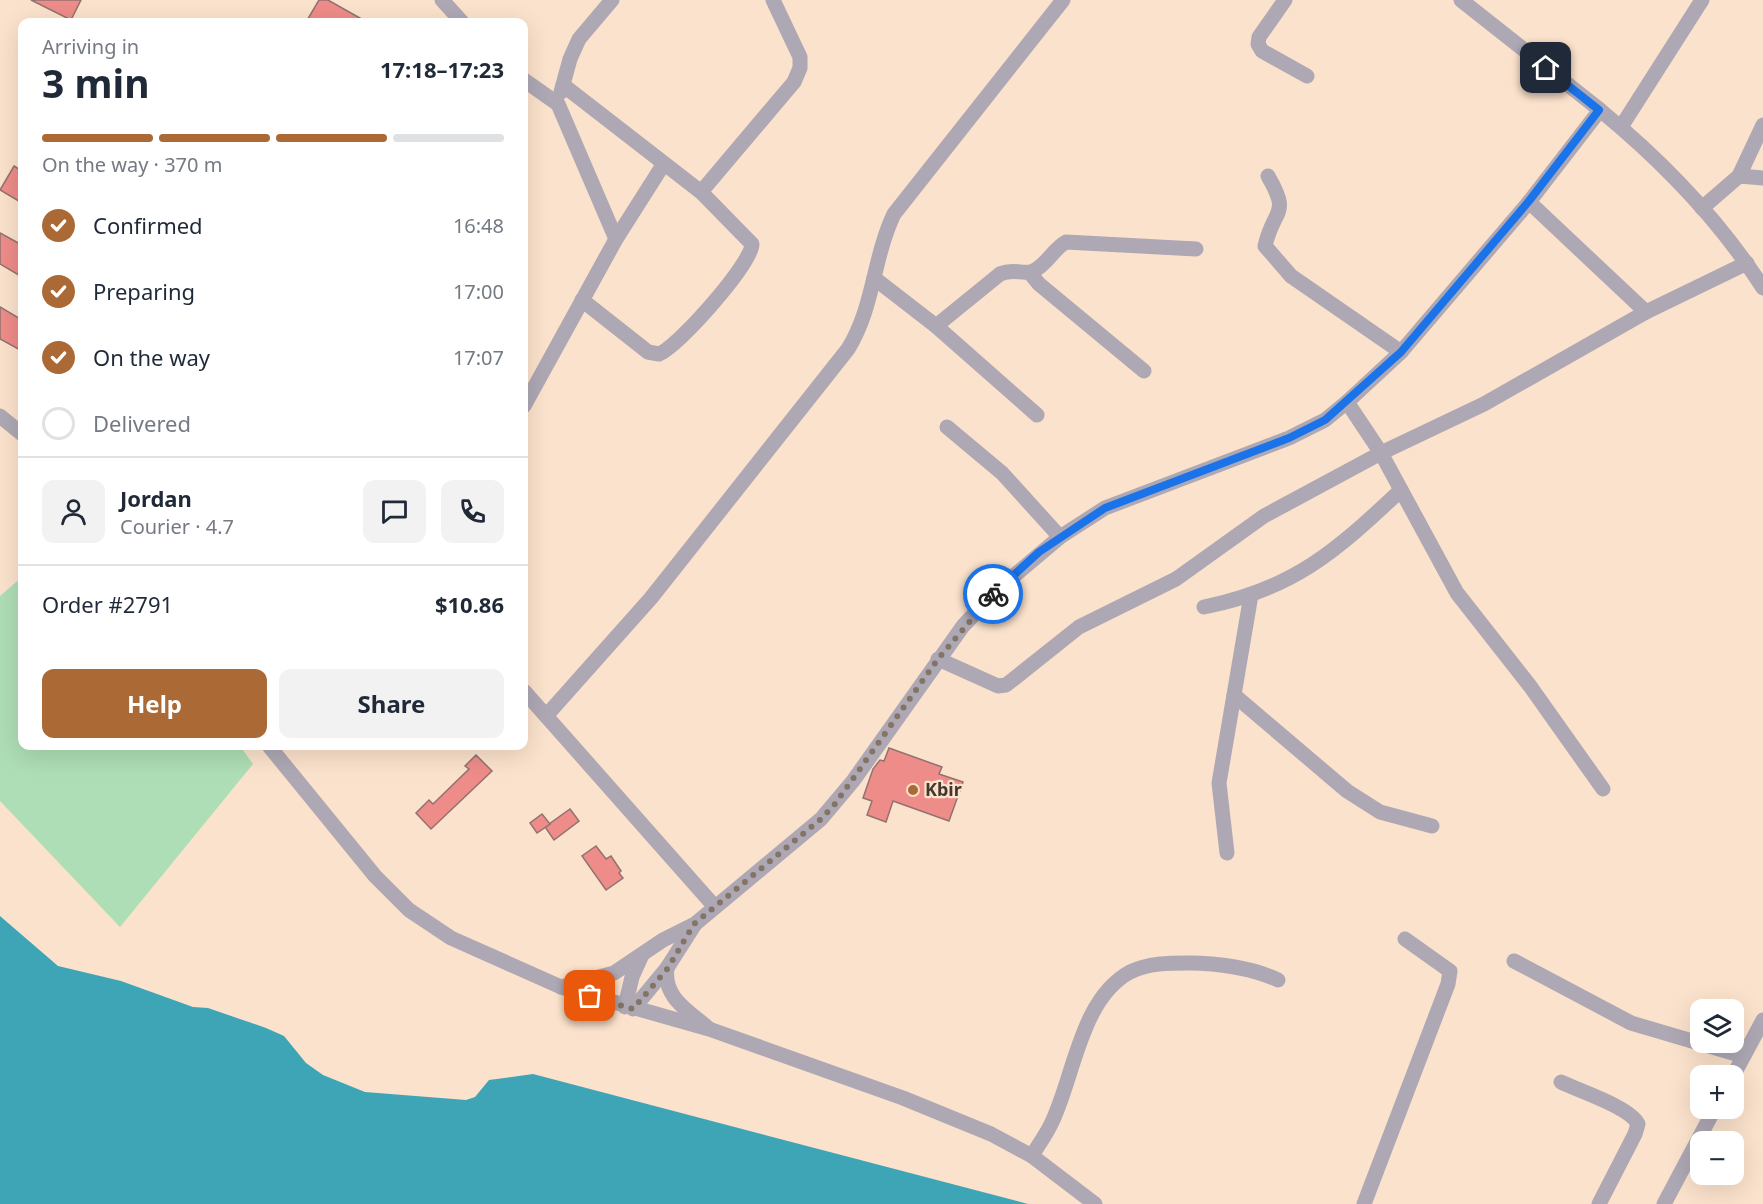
<!DOCTYPE html>
<html lang="en">
<head>
<meta charset="utf-8">
<style>
	body { margin:0; font-family:"Noto Sans",sans-serif; background:#f2f2f3; color:#1f2937; height:100vh; display:flex; flex-direction:column; font-size:22px; white-space:nowrap }
	* { box-sizing:border-box; margin:0 }
	p { font-size:20px; color:#747a83 }
	.icon { flex:none; width:33px; height:33px; fill:none; stroke:currentColor; stroke-width:2; stroke-linecap:round; stroke-linejoin:round }
	.map { position:relative; flex:1; overflow:hidden }
	.side { position:absolute; left:18px; top:18px; width:510px; height:732px; display:flex; flex-direction:column; background:#fff; border-radius:12px; box-shadow:0 6px 24px #0002 }
	.side>* { flex:none }
	.controls { position:absolute; left:1690px; top:999px; display:grid; gap:12px }
	.controls a { display:grid; place-items:center; width:54px; height:54px; border-radius:12px; background:#fff; box-shadow:0 6px 24px #0002; font-size:30px }
	.pin { position:absolute; display:grid; place-items:center; width:51px; height:51px; color:#fff; margin:-26px; border-radius:12px; box-shadow:0 3px 9px #0006 }
	.courier { position:absolute; display:grid; place-items:center; width:60px; height:60px; margin:-30px; border:4px solid #1a73e8; border-radius:50%; background:#fff; color:#222; box-shadow:0 2px 8px #0007 }
	.head em { font-style:normal; font-weight:700 }
	.head div { display:flex; flex-direction:column-reverse }
	.head { display:flex; align-items:center; justify-content:space-between; height:102px; padding:0 24px }
	h1 { font-size:39px; font-weight:700; line-height:45px }
	.bar { display:grid; grid-template-columns:repeat(4,1fr); gap:9px 6px; align-content:center; height:72px; padding:0 24px }
	.bar i { height:8px; border-radius:4px; background:#e0e1e3 }
	.bar .active { background:#ab6935 }
	.bar p { grid-column:span 4 }
	.line { display:flex; align-items:center; gap:15px; padding:0 24px; border-top:2px solid #e0e1e3 }
	.line div { flex:1 }
	.round { display:grid; place-items:center; flex:none; width:63px; height:63px; border-radius:12px; background:#f2f2f3 }
	ol { padding:0 24px; list-style:none }
	li { display:flex; align-items:center; gap:18px; height:66px }
	li p { margin-inline-start:auto }
	li .icon { padding:6px; border-radius:50%; background:#ab6935; color:#fff; stroke-width:4 }
	li:last-child { color:#747a83 }
	li i { width:33px; height:33px; border:3px solid #e0e1e3; border-radius:50% }
	.button { display:flex; gap:12px; margin-top:auto; padding:12px 24px }
	.button a { flex:1; height:69px; border-radius:12px; background:#ab6935; color:#fff; font-size:24px; font-weight:700; line-height:69px; text-align:center }
	.button a+a { background:#f2f2f3; color:#1f2937 }
	.map>svg:first-child { display:block }
	.green { fill:#aedeb5 }
	.water { fill:#3ea5b6 }
	.building { fill:#ee8c89; stroke:#927270; stroke-width:1.5 }
	.lines { fill:none; stroke-linecap:round; stroke-linejoin:round }
	.minor { stroke:#aea8b4; stroke-width:15 }
	.done { stroke:#837466; stroke-width:6; stroke-dasharray:0 10.8 }
	.route { stroke:#1a73e8; stroke-width:8 }
	.poi-dot { fill:#ab6935; stroke:#fbe2cc; stroke-width:2 }
	.labels { text-anchor:middle; stroke-width:4.5; stroke-linejoin:round; paint-order:stroke }
	.poi-label { font-size:18px; font-weight:bold; fill:#42382f; stroke:#fbe2cc; text-anchor:start }
</style>
</head>
<body>
<div class="map">
<svg width="1763" height="1204" viewBox="0 0 1763 1204">
	<rect width="100%" height="100%" fill="#fbe2cc"/>
	<path class="green" d="M22 577V746H240L253 764 120 927 0 801V596Z"/>
	<path class="water" d="M0 916 58 966 121 981 193 1007 208 1008 266 1028 284 1036 306 1063 323 1075 365 1092 466 1100 475 1097 489 1080 533 1074 1028 1204H0Z"/>
	<g class="building">
		<path d="M31 0H81L71 20Z"/>
		<path d="M319 0H328L367 22H306Z"/>
		<path d="M14 166 22 171V203L0 190Z"/>
		<path d="M0 233 22 245V277L0 264Z"/>
		<path d="M0 307 22 320V351L0 339Z"/>
		<path d="M889 748 942 767 939 774 963 782 949 821 893 801 886 822 867 815 872 801 863 798 873 769 880 760 884 761Z"/>
		<path d="M476 755 492 771 431 829 416 813 429 800 433 804 469 769 465 766Z"/>
		<path d="M570 809 579 821 554 840 545 827Z"/>
		<path d="M542 814 550 824 537 833 530 823Z"/>
		<path d="M596 846 606 859 611 856 621 871 619 873 623 878 606 890 582 856Z"/>
	</g>
	<g class="lines">
		<g class="minor">
			<path d="M442 0 462 22"/>
			<path d="M1285 0 1259 37 1258 44 1262 51 1307 76"/>
			<path d="M1461 0 1600 110"/>
			<path d="M524 80 558 104 616 239"/>
			<path d="M563 85 701 192 752 244C752 263 679 346 659 354L648 352 582 300"/>
			<path d="M561 92 570 59 579 39 612 0"/>
			<path d="M1621 127 1702 0"/>
			<path d="M1268 176C1291 216 1274 207 1265 246L1291 276 1401 352"/>
			<path d="M1739 176 1763 125"/>
			<path d="M701 192 794 82 800 68V57L773 0"/>
			<path d="M1529 202 1646 312 1747 263"/>
			<path d="M1702 208 1739 176 1763 178"/>
			<path d="M1030 273 1039 284 1144 371"/>
			<path d="M874 278 936 326 1037 415"/>
			<path d="M936 326 1000 274C1014 268 1024 275 1033 271 1047 265 1053 249 1066 242L1196 249"/>
			<path d="M1347 402 1381 453 1484 404 1646 312"/>
			<path d="M524 406 616 239 663 165"/>
			<path d="M0 416 22 434"/>
			<path d="M947 427 1002 473 1060 537"/>
			<path d="M1204 607C1294 589 1336 551 1401 490"/>
			<path d="M938 659 998 686 1006 685 1079 627 1176 579 1264 516 1381 453 1457 593 1530 686 1603 789"/>
			<path d="M524 691 715 907"/>
			<path d="M1234 695 1347 791 1380 812 1432 826"/>
			<path d="M546 716 651 598 848 349C874 307 873 258 894 214L1063 0"/>
			<path d="M269 746 375 876 409 910 451 938 561 987 709 1029 903 1098 991 1134 1032 1156 1095 1204"/>
			<path d="M1227 853 1219 783 1251 595"/>
			<path d="M1514 961 1631 1023 1743 1056"/>
			<path d="M667 968C663 997 687 1010 707 1027"/>
			<path d="M561 987 614 973 663 940 695 924 821 819 853 781 963 626 996 591 1060 537 1105 508 1289 438 1325 420 1347 402 1401 352 1529 202 1600 110C1661 160 1720 221 1763 288"/>
			<path d="M625 1007 632 977 642 955"/>
			<path d="M633 1009 667 968 695 924"/>
			<path d="M1733 1076 1763 1020"/>
			<path d="M1561 1082C1579 1091 1630 1107 1638 1124L1635 1134 1599 1204"/>
			<path d="M1032 1156C1038 1145 1046 1135 1051 1124 1074 1078 1080 999 1130 972 1148 963 1169 963 1189 963 1217 963 1253 968 1278 980"/>
			<path d="M1364 1204 1448 984 1450 971 1405 939"/>
			<path d="M1664 1204 1715 1108"/>
		</g>
	</g>
	<g class="lines">
		<path class="done" d="M590 996 633 1009 668 968 694 924 821 819 835 804 938 659 993 594"/>
		<path class="route" d="M993 594 1039 552 1105 508 1289 438 1325 420 1401 352 1529 201 1599 110 1546 68"/>
	</g>
	<circle class="poi-dot" cx="913" cy="790" r="6"/>
	<g class="labels">
		<g class="poi-label">
			<text x="925" y="796">Kbir</text>
		</g>
	</g>
</svg>
<div class="controls">
<a><svg class="icon" aria-label="layers" viewBox="0 0 24 24"><path d="M12 4l9 5-9 5-9-5zM3 14l9 5 9-5"/></svg></a>
<a>+</a>
<a>−</a>
</div>
<div class="pin" style="left:590px;top:996px;background:#ea580c"><svg class="icon" aria-label="bag" viewBox="0 0 24 24"><path d="M5 8h14l-1 12H6zM9 8a3 3 0 0 1 6 0"/></svg></div>
<div class="pin" style="left:1546px;top:68px;background:#1f2937"><svg class="icon" aria-label="home" viewBox="0 0 24 24"><path d="M3 11l9-7 9 7M6 9v11h12V9"/></svg></div>
<div class="courier" style="left:993px;top:594px"><svg class="icon" aria-label="bike" viewBox="0 0 24 24"><circle cx="6" cy="16" r="4"/><circle cx="18" cy="16" r="4"/><path d="M6 16l4-8h5l3 8M10 8l3 8H6M13 5h3"/></svg></div>
<section class="side">
<div class="head"><div><h1>3 min</h1><p>Arriving in</p></div><em>17:18–17:23</em></div>
<div class="bar"><i class="active"></i><i class="active"></i><i class="active"></i><i></i><p>On the way · 370 m</p></div>
<ol>
<li><svg class="icon" aria-label="check" viewBox="0 0 24 24"><path d="M5 12l5 5 9-10"/></svg>Confirmed<p>16:48</p></li>
<li><svg class="icon" aria-label="check" viewBox="0 0 24 24"><path d="M5 12l5 5 9-10"/></svg>Preparing<p>17:00</p></li>
<li><svg class="icon" aria-label="check" viewBox="0 0 24 24"><path d="M5 12l5 5 9-10"/></svg>On the way<p>17:07</p></li>
<li><i></i>Delivered</li>
</ol>
<div class="line" style="height:108px"><a class="round"><svg class="icon" aria-label="person" viewBox="0 0 24 24"><circle cx="12" cy="8" r="4"/><path d="M4 21q1-7 8-7t8 7"/></svg></a><div><b>Jordan</b><p>Courier · 4.7</p></div><a class="round"><svg class="icon" aria-label="chat" viewBox="0 0 24 24"><path d="M4 5h16v11H9l-5 4z"/></svg></a><a class="round"><svg class="icon" aria-label="phone" viewBox="0 0 24 24"><path d="M5 4h4l2 5-3 2q2 4 5 5l2-3 5 2v4C11 20 4 13 5 4z"/></svg></a></div>
<div class="line" style="height:78px"><div>Order #2791</div><b>$10.86</b></div>
<div class="button"><a>Help</a><a>Share</a></div>
</section>
</div>
</body>
</html>
